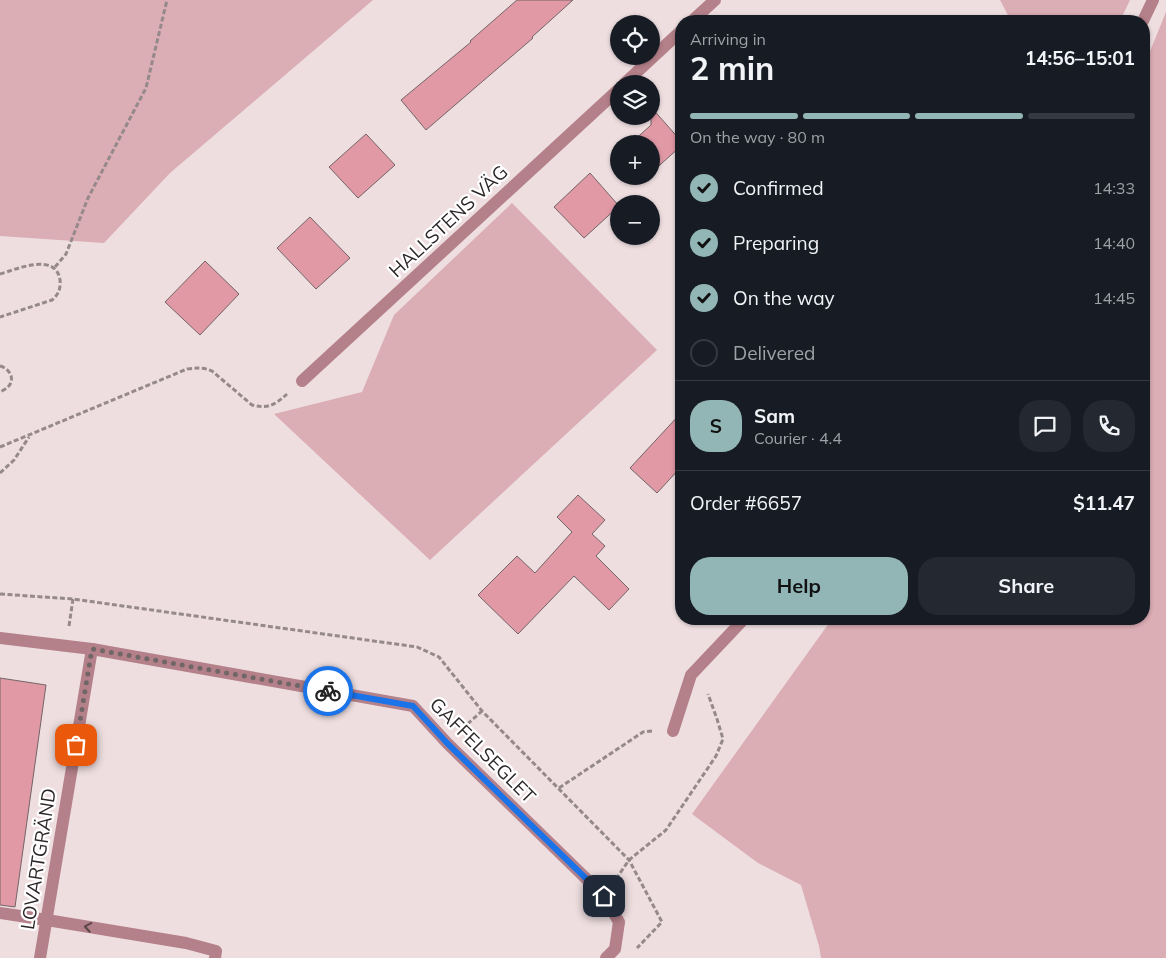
<!DOCTYPE html>
<html lang="en">
<head>
<meta charset="utf-8">
<style>
	body { margin:0; font-family:Mulish,sans-serif; background:#242831; color:#f1f3f6; height:100vh; display:flex; flex-direction:column; font-size:19px; white-space:nowrap }
	* { box-sizing:border-box; margin:0 }
	p { font-size:16px; color:#9ea1a6 }
	.icon { flex:none; width:28px; height:28px; fill:none; stroke:currentColor; stroke-width:2; stroke-linecap:round; stroke-linejoin:round }
	.map { position:relative; flex:1; overflow:hidden }
	.side { position:absolute; left:675px; top:15px; width:475px; height:610px; display:flex; flex-direction:column; background:#171b24; border-radius:20px; box-shadow:0 1px 4px #0004 }
	.side>* { flex:none }
	.controls { position:absolute; left:610px; top:15px; display:grid; gap:10px }
	.controls a { display:grid; place-items:center; width:50px; height:50px; border-radius:50%; background:#171b24; box-shadow:0 1px 4px #0004; font-size:25px }
	.pin { position:absolute; display:grid; place-items:center; width:42px; height:42px; color:#fff; margin:-21px; border-radius:10px; box-shadow:0 2px 8px #0006 }
	.courier { position:absolute; display:grid; place-items:center; width:50px; height:50px; margin:-25px; border:4px solid #1a73e8; border-radius:50%; background:#fff; color:#222; box-shadow:0 1px 6px #0007 }
	.head em { font-style:normal; font-weight:700 }
	.head div { display:flex; flex-direction:column-reverse }
	.head { display:flex; align-items:center; justify-content:space-between; height:85px; padding:0 15px }
	h1 { font-size:32px; font-weight:700; line-height:38px }
	.bar { display:grid; grid-template-columns:repeat(4,1fr); gap:8px 5px; align-content:center; height:60px; padding:0 15px }
	.bar i { height:6px; border-radius:4px; background:#363941 }
	.bar .active { background:#92b5b6 }
	.bar p { grid-column:span 4 }
	.line { display:flex; align-items:center; gap:12px; padding:0 15px; border-top:1px solid #363941 }
	.line div { flex:1 }
	.round { display:grid; place-items:center; flex:none; width:52px; height:52px; border-radius:20px; background:#242831 }
	ol { padding:0 15px; list-style:none }
	li { display:flex; align-items:center; gap:15px; height:55px }
	li p { margin-inline-start:auto }
	li .icon { padding:5px; border-radius:50%; background:#92b5b6; color:#111; stroke-width:4 }
	li:last-child { color:#9ea1a6 }
	li i { width:28px; height:28px; border:2px solid #363941; border-radius:50% }
	.primary-button { display:flex; gap:10px; margin-top:auto; padding:10px 15px }
	.primary-button a { flex:1; height:58px; border-radius:20px; background:#92b5b6; color:#111; font-size:20px; font-weight:700; line-height:58px; text-align:center }
	.primary-button a+a { background:#242831; color:#f1f3f6 }
	.map>svg:first-child { display:block }
	.green { fill:#dbadb5 }
	.building { fill:#e099a5; stroke:#736567 }
	.lines { fill:none; stroke-linecap:round; stroke-linejoin:round }
	.path { stroke:#95898b; stroke-width:3; stroke-dasharray:5 2.5; stroke-linecap:butt }
	.minor { stroke:#b48089; stroke-width:12 }
	.oneway { stroke:#5c4649 }
	.done { stroke:#706668; stroke-width:5; stroke-dasharray:0 9 }
	.route { stroke:#1a73e8; stroke-width:6 }
	.labels { text-anchor:middle; stroke-width:4.5; stroke-linejoin:round; paint-order:stroke }
	.street-label { font-size:19px; fill:#2c2627; stroke:#fff }
</style>
</head>
<body>
<div class="map">
<svg width="1166" height="958" viewBox="0 0 1166 958">
	<rect width="100%" height="100%" fill="#eedee0"/>
	<g class="green">
		<path d="M0 0H373L170 173 104 243 0 236Z"/>
		<path d="M1000 0H1130L1120 21H1011Z"/>
		<path d="M1166 12V958H821L819 946 801 885 758 863 692 814 832 619H1144V66Z"/>
		<path d="M512 203 657 350 430 560 274 414 362 392 394 315Z"/>
	</g>
	<g class="building">
		<path d="M517 0H573L532 37 533 38 426 130 401 100 471 42 470 41Z"/>
		<path d="M651 107 681 141V146L651 173V144H630L651 125Z"/>
		<path d="M366 134 395 165 358 198 329 167Z"/>
		<path d="M590 173 619 206 584 238 554 207Z"/>
		<path d="M310 217 350 258 316 289 277 248Z"/>
		<path d="M205 261 239 294 200 335 165 302Z"/>
		<path d="M681 413V467L657 493 630 468Z"/>
		<path d="M578 495 605 520 592 534 605 546 596 556 629 589 609 610 574 576 518 634 478 595 517 556 535 573 572 532 557 517Z"/>
		<path d="M0 678 46 685 15 907 0 905Z"/>
	</g>
	<g class="lines">
		<g class="path">
			<path d="M55 267 66 254 88 198 146 88 167 0"/>
			<path d="M0 274C17 269 56 252 60 280 61 289 58 295 52 300L0 317"/>
			<path d="M0 366C9 368 16 379 8 387 6 389 2 391 0 392"/>
			<path d="M0 447 187 369C196 368 203 367 212 371L252 405C268 409 275 405 287 394"/>
			<path d="M0 473 14 460 29 437"/>
			<path d="M0 594 73 599 417 647 439 657 482 711 629 860 662 922 637 948"/>
			<path d="M69 626 73 599"/>
			<path d="M462 729 482 711"/>
			<path d="M559 788 643 732 653 731"/>
			<path d="M616 879 629 860 666 830 716 756 723 739 717 719 708 694"/>
		</g>
		<g class="minor">
			<path d="M692 21 715 0"/>
			<path d="M1143 21 1153 0"/>
			<path d="M624 84 681 31"/>
			<path d="M302 381 619 89"/>
			<path d="M0 638 92 649 413 706 447 743 604 896 619 922 615 949 606 958"/>
			<path d="M673 731 691 675 744 619"/>
			<path d="M0 913 47 920 186 943 216 951 215 958"/>
			<path d="M40 958 92 649"/>
		</g>
	</g>
	<defs><path id="oneway-chevron" d="M-2-3.5L2.5 0L-2 3.5" fill="none" stroke-width="1.6" stroke-linecap="round" stroke-linejoin="round" transform="scale(1.25)"/></defs>
	<use class="oneway" href="#oneway-chevron" transform="translate(88 927) rotate(-170)"/>
	<g class="lines">
		<path class="done" d="M76 745 92 649 328 691"/>
		<path class="route" d="M328 691 413 706 447 743 604 896"/>
	</g>
	<g class="labels">
		<g class="street-label">
			<text transform="translate(448 221) rotate(-43)" y="7">HALLSTENS VÄG</text>
			<text transform="translate(483 750) rotate(45)" y="7">GAFFELSEGLET</text>
			<text transform="translate(38 859) rotate(-81)" y="7">LOVARTGRÄND</text>
		</g>
	</g>
</svg>
<div class="controls">
<a><svg class="icon" aria-label="locate" viewBox="0 0 24 24"><circle cx="12" cy="12" r="6"/><path d="M12 2v4M12 18v4M2 12h4M18 12h4"/></svg></a>
<a><svg class="icon" aria-label="layers" viewBox="0 0 24 24"><path d="M12 4l9 5-9 5-9-5zM3 14l9 5 9-5"/></svg></a>
<a>+</a>
<a>−</a>
</div>
<div class="pin" style="left:76px;top:745px;background:#ea580c"><svg class="icon" aria-label="bag" viewBox="0 0 24 24"><path d="M5 8h14l-1 12H6zM9 8a3 3 0 0 1 6 0"/></svg></div>
<div class="pin" style="left:604px;top:896px;background:#1f2937"><svg class="icon" aria-label="home" viewBox="0 0 24 24"><path d="M3 11l9-7 9 7M6 9v11h12V9"/></svg></div>
<div class="courier" style="left:328px;top:691px"><svg class="icon" aria-label="bike" viewBox="0 0 24 24"><circle cx="6" cy="16" r="4"/><circle cx="18" cy="16" r="4"/><path d="M6 16l4-8h5l3 8M10 8l3 8H6M13 5h3"/></svg></div>
<section class="side">
<div class="head"><div><h1>2 min</h1><p>Arriving in</p></div><em>14:56–15:01</em></div>
<div class="bar"><i class="active"></i><i class="active"></i><i class="active"></i><i></i><p>On the way · 80 m</p></div>
<ol>
<li><svg class="icon" aria-label="check" viewBox="0 0 24 24"><path d="M5 12l5 5 9-10"/></svg>Confirmed<p>14:33</p></li>
<li><svg class="icon" aria-label="check" viewBox="0 0 24 24"><path d="M5 12l5 5 9-10"/></svg>Preparing<p>14:40</p></li>
<li><svg class="icon" aria-label="check" viewBox="0 0 24 24"><path d="M5 12l5 5 9-10"/></svg>On the way<p>14:45</p></li>
<li><i></i>Delivered</li>
</ol>
<div class="line" style="height:90px"><b class="round" style="background:#92b5b6;color:#111">S</b><div><b>Sam</b><p>Courier · 4.4</p></div><a class="round"><svg class="icon" aria-label="chat" viewBox="0 0 24 24"><path d="M4 5h16v11H9l-5 4z"/></svg></a><a class="round"><svg class="icon" aria-label="phone" viewBox="0 0 24 24"><path d="M5 4h4l2 5-3 2q2 4 5 5l2-3 5 2v4C11 20 4 13 5 4z"/></svg></a></div>
<div class="line" style="height:65px"><div>Order #6657</div><b>$11.47</b></div>
<div class="primary-button"><a>Help</a><a>Share</a></div>
</section>
</div>
</body>
</html>
